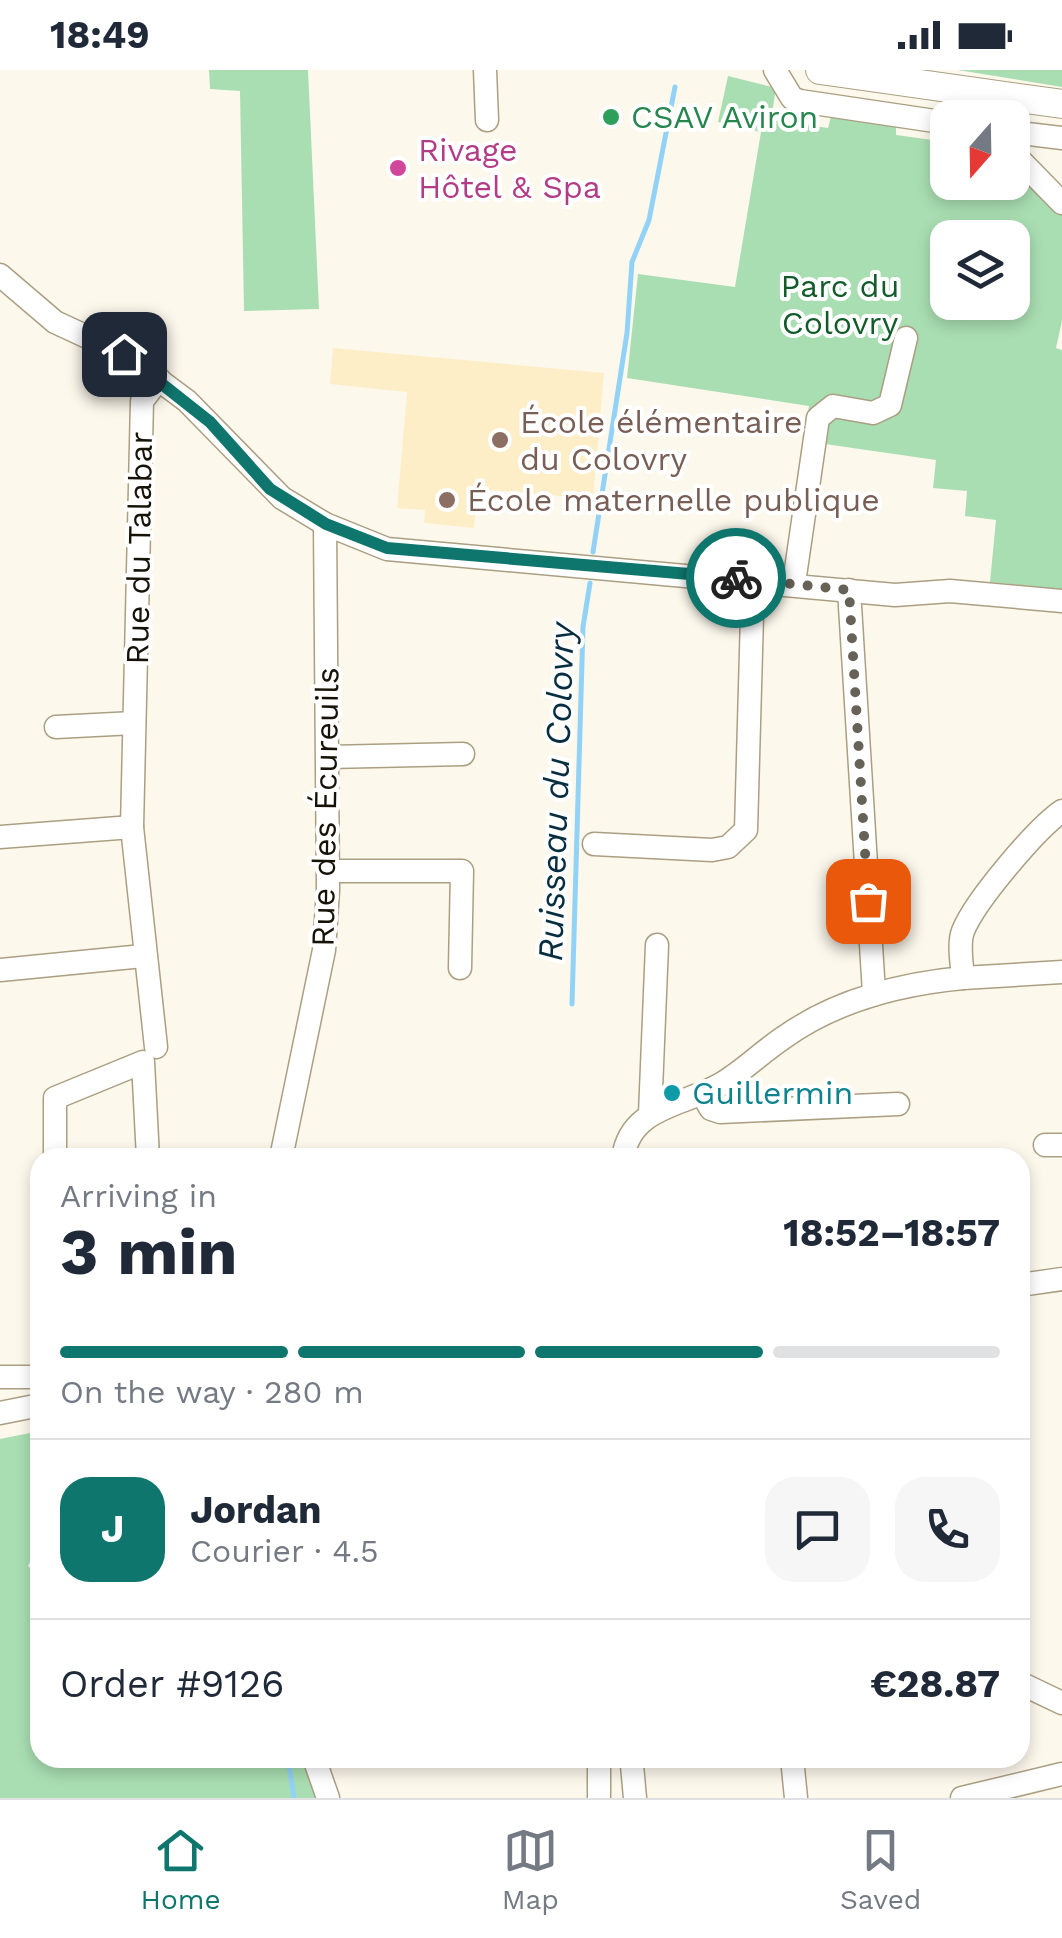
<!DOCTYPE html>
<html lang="en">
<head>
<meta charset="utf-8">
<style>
	body { margin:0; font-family:"Work Sans",sans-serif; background:#f6f6f7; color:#1f2937; height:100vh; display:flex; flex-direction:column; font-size:38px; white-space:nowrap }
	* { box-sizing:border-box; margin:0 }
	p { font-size:32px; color:#747a83 }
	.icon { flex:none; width:55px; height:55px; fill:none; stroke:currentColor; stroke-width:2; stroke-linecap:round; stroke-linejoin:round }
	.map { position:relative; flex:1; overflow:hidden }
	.details { position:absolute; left:30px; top:1078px; width:1000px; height:620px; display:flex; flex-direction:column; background:#fff; border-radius:30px; box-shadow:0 5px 15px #0003 }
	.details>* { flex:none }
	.needle { width:65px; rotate:200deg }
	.tools { position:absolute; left:930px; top:30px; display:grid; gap:20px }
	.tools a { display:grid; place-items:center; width:100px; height:100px; border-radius:20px; background:#fff; box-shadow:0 5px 15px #0003; font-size:50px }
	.pin { position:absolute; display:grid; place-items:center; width:85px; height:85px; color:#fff; margin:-42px; border-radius:20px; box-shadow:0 5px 15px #0006 }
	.courier { position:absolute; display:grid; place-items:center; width:100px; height:100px; margin:-50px; border:8px solid #0f766e; border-radius:50%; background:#fff; color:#222; box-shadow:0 2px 12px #0007 }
	.summary em { font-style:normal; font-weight:700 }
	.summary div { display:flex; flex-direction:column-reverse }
	.summary { display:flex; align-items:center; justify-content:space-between; height:170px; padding:0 30px }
	h1 { font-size:65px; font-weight:700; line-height:75px }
	.bar { display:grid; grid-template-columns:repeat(4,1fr); gap:15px 10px; align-content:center; height:120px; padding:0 30px }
	.bar i { height:12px; border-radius:8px; background:#e0e1e3 }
	.bar .active { background:#0f766e }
	.bar p { grid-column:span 4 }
	.line { display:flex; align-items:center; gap:25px; padding:0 30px; border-top:2px solid #e0e1e3 }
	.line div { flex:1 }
	.round { display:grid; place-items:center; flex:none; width:105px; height:105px; border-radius:30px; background:#f6f6f7 }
	.status { display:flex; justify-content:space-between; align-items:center; height:70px; padding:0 50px; background:#fff; direction:ltr }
	.status svg { height:28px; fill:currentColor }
	.tabs { display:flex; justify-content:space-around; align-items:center; height:140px; border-top:2px solid #e0e1e3; background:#fff; font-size:28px; color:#747a83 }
	.tabs a { display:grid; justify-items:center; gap:5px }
	.tabs .active { color:#0f766e }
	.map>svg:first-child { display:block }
	.built { fill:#feeec8 }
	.green { fill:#a9deb2; fill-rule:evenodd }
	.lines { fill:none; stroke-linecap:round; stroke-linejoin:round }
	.stream { stroke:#93d2f7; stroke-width:5 }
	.minor-casing { stroke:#ab9f82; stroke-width:25 }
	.major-casing { stroke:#ab9f82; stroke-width:30 }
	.minor { stroke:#fff; stroke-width:22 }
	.major { stroke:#fff; stroke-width:28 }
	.done { stroke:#676257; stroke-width:10; stroke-dasharray:0 18 }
	.route { stroke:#0f766e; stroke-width:12 }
	.leisure-dot { fill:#2e9e5b; stroke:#fff; stroke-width:4 }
	.hotel-dot { fill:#d1479c; stroke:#fff; stroke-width:4 }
	.education-dot { fill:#8d6e63; stroke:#fff; stroke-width:4 }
	.culture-dot { fill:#0f9aa8; stroke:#fff; stroke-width:4 }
	.labels { text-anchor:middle; stroke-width:8; stroke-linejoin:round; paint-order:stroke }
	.leisure-label { font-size:32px; fill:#27864d; stroke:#fff; text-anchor:start }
	.hotel-label { font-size:32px; fill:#b23c85; stroke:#fff; text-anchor:start }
	.park-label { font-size:32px; fill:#115c2a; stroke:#fff }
	.education-label { font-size:32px; fill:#785e54; stroke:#fff; text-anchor:start }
	.street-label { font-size:32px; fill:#161207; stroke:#fff }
	.culture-label { font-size:32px; fill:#0d838f; stroke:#fff; text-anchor:start }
	.water-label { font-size:35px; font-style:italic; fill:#072d40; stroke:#fff }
</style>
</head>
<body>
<div class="status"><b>18:49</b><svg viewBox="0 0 49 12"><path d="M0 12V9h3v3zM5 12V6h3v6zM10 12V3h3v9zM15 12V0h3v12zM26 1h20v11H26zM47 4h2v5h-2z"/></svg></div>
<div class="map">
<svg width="1062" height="1728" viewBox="0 0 1062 1728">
	<rect width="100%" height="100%" fill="#fdf8ec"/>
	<path class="built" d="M333 278 604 303 593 429 478 419 474 458 424 453 425 440 397 438 407 322 330 314Z"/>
	<g class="green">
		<path d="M209 0H308L319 239 244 241 240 21 210 19Z"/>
		<path d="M958 0H1062V17Z"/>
		<path d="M728 6 776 18 771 50 828 58 832 43 896 51V65L947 72 948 112H1012L1013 92 1062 143V251L1056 278 1062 280V519L990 512 996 450 965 446 967 421 933 418 936 390 804 371 809 336 627 308 638 204 735 217 761 62 718 52ZM948 168H1012V232H948Z"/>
		<path d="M40 1361V1472L28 1496 40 1508V1688H301L316 1728H0V1369Z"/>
	</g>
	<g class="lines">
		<g class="stream">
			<path d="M593 482 627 263 632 192 649 150 675 17"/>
			<path d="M572 934 583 557 590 513"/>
			<path d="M288 1688 294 1728"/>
		</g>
		<defs>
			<g id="minor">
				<path d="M485 0 487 50"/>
				<path d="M775 0 792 28 800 31 948 53"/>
				<path d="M1012 62 1062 68"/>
				<path d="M1012 82 1062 133"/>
				<path d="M0 205 55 252 124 284 187 331 282 428 325 454 387 479 895 525 950 521 1062 531"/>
				<path d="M794 513 818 348 833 336 873 343 890 335 906 268"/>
				<path d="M849 520 874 923"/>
				<path d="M56 657 134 653"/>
				<path d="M329 687 463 684"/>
				<path d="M0 767 132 757"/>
				<path d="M594 774 712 780 728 777 746 760 753 510"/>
				<path d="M328 801H462L460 898"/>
				<path d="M0 900 143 886"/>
				<path d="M963 908 1062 902"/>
				<path d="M156 977 132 757 142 331 159 309"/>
				<path d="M702 1024 711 1039 720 1042 898 1034"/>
				<path d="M650 1044 657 875"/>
				<path d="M1045 1075H1062"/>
				<path d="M55 1088V1028L143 992 148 1088"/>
				<path d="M281 1088 324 880 328 820 325 454"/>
				<path d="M623 1088C630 1036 684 1036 721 1014 743 1001 762 982 783 968 836 930 899 914 963 908 962 893 958 874 963 861 975 831 1036 759 1062 741"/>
				<path d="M1020 1215 1062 1209"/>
				<path d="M0 1307H40"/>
				<path d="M0 1343 40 1335"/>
				<path d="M1020 1613 1062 1633"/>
				<path d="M314 1688 328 1728"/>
				<path d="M599 1688V1728"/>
				<path d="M792 1688 796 1728"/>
				<path d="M632 1695 635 1728"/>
				<path d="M962 1728 1062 1704"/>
			</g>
			<path id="major" d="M820 0 1062 34"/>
		</defs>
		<use href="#minor" class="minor-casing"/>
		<use href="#major" class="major-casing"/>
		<use href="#minor" class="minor"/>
		<use href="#major" class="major"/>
	</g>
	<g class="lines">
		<path class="done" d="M736 508 849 520 868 831"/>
		<path class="route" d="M124 284 210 352 270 419 326 454 387 478 736 508"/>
	</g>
	<circle class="leisure-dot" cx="611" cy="47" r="10"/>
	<circle class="hotel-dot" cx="398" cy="98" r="10"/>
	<g class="education-dot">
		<circle cx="500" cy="370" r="10"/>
		<circle cx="447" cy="430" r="10"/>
	</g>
	<circle class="culture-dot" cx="672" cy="1023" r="10"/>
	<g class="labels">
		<g class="leisure-label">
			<text x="631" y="58">CSAV Aviron</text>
		</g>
		<g class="hotel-label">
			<text x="418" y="91">Rivage<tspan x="418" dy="37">Hôtel &amp; Spa</tspan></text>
		</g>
		<g class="park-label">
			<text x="840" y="227">Parc du<tspan x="840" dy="37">Colovry</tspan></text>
		</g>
		<g class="education-label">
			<text x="520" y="363">École élémentaire<tspan x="520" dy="37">du Colovry</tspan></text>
			<text x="467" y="441">École maternelle publique</text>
		</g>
		<g class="street-label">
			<text transform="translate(139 478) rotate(-89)" y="11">Rue du Talabar</text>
			<text transform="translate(325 737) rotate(-89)" y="11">Rue des Écureuils</text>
		</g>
		<g class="culture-label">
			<text x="692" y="1034">Guillermin</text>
		</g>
		<g class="water-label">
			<text transform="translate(556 722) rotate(-88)" y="12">Ruisseau du Colovry</text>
		</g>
	</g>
</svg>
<div class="tools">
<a><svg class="needle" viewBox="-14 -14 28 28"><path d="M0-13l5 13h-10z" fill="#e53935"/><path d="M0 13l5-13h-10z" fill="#747a83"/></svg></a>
<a><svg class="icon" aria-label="layers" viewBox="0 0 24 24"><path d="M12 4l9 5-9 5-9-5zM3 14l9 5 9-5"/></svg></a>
</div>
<div class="pin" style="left:868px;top:831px;background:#ea580c"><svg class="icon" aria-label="bag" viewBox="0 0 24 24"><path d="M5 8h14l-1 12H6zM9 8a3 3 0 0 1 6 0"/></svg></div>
<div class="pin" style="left:124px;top:284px;background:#1f2937"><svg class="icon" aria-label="home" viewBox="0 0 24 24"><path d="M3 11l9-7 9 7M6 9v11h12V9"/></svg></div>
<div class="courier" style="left:736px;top:508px"><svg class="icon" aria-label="bike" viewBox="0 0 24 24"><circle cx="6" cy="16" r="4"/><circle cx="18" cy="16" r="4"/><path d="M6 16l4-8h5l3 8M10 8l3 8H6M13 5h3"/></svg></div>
<section class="details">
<div class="summary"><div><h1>3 min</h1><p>Arriving in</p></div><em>18:52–18:57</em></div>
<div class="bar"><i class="active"></i><i class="active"></i><i class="active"></i><i></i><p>On the way · 280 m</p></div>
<div class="line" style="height:180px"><b class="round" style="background:#0f766e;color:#fff">J</b><div><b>Jordan</b><p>Courier · 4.5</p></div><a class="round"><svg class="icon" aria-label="chat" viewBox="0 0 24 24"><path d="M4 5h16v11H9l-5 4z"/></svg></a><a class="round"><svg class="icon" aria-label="phone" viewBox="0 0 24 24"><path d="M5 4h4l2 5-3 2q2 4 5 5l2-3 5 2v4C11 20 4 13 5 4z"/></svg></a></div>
<div class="line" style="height:130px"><div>Order #9126</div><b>€28.87</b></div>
</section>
</div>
<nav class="tabs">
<a class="active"><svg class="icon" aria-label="home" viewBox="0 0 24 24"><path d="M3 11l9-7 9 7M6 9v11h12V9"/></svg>Home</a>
<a><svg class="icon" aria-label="map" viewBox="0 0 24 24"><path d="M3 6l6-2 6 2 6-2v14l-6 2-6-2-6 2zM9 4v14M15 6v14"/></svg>Map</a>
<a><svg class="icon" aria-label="saved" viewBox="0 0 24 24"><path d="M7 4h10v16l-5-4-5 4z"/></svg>Saved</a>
</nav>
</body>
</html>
